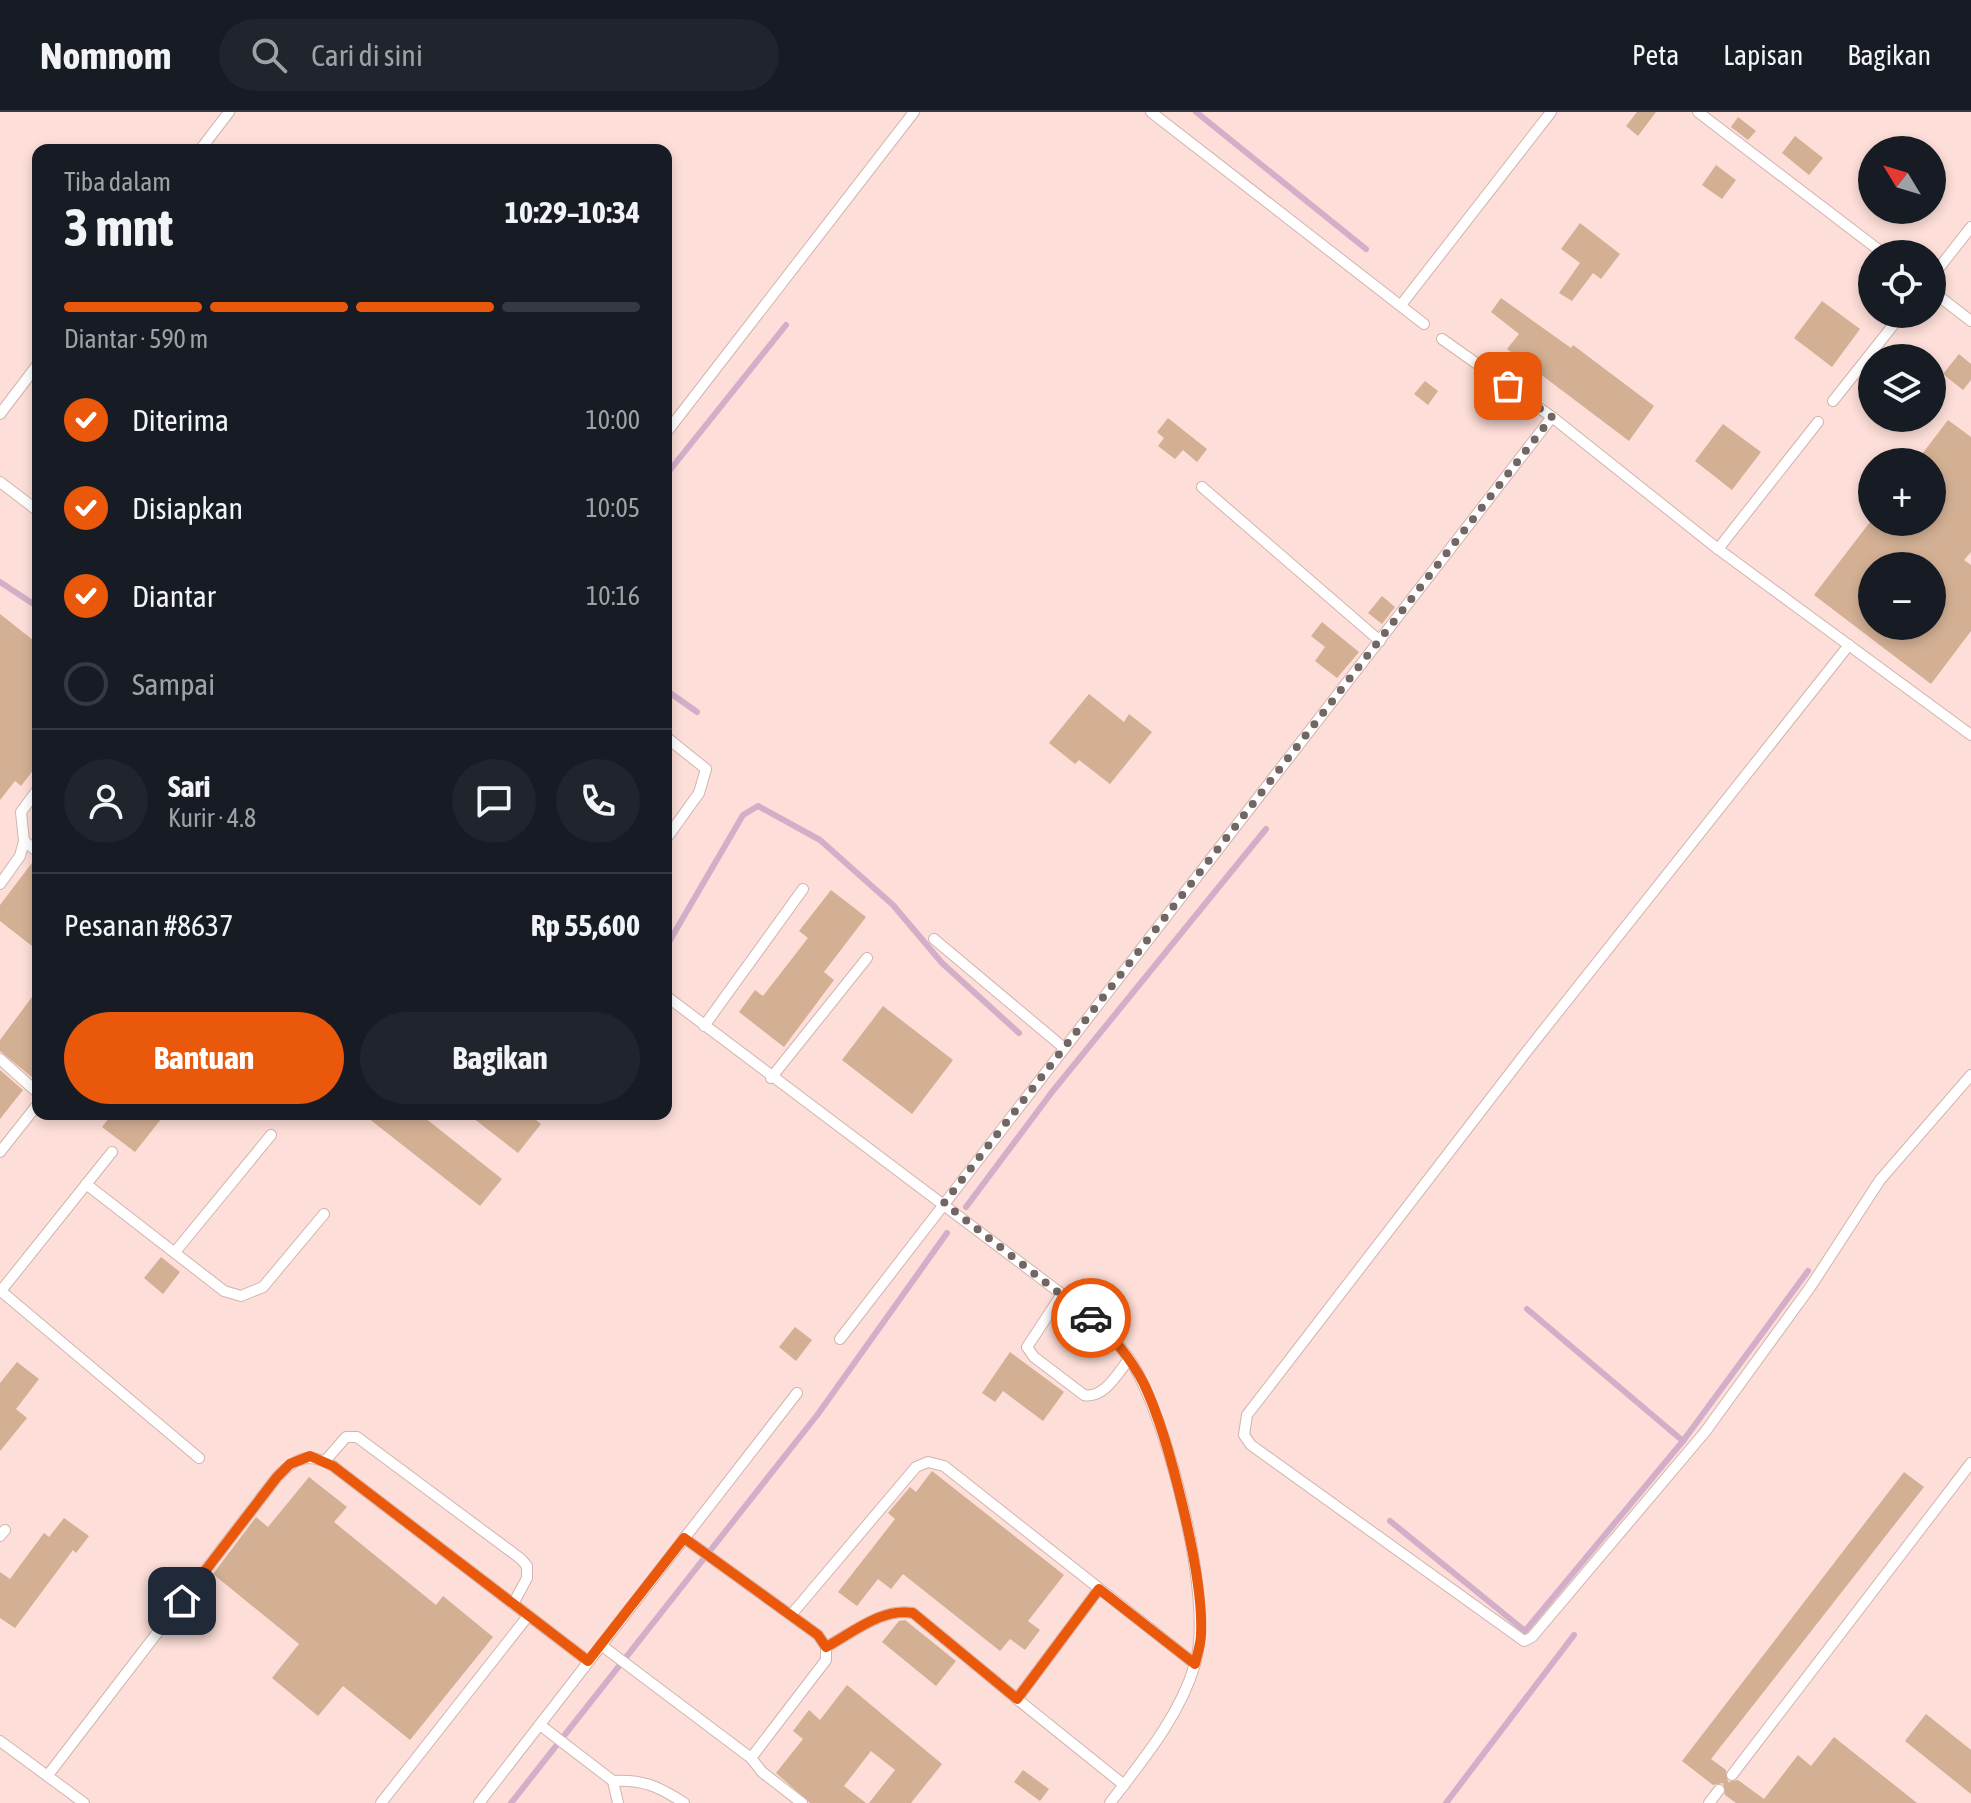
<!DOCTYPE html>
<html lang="id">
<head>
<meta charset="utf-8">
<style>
	body { margin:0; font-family:"Asap Condensed",sans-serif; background:#20242c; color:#f1f3f6; height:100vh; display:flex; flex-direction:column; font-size:30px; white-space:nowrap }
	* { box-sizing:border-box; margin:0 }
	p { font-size:26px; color:#9ea1a6 }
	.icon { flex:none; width:44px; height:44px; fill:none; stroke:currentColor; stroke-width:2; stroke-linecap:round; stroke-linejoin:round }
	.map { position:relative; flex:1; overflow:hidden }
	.drawer { position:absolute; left:32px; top:32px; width:640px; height:976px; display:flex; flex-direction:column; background:#171b24; border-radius:16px; box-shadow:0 4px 12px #0003 }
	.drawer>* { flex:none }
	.needle { width:52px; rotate:308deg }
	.tools { position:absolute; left:1858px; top:24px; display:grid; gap:16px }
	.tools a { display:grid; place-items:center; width:88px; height:88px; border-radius:50%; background:#171b24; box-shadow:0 4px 12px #0003; font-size:40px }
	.pin { position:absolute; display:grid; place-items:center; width:68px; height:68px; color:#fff; margin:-34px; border-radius:16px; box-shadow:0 4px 12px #0006 }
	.courier { position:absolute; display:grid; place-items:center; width:80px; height:80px; margin:-40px; border:6px solid #ea580c; border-radius:50%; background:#fff; color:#222; box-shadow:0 2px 10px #0007 }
	.summary em { font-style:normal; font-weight:700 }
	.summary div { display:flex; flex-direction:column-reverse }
	.summary { display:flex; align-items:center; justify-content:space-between; height:136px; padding:0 32px }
	h1 { font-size:52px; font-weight:700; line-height:60px }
	.bar { display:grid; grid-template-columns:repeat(4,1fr); gap:12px 8px; align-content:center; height:96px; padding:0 32px }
	.bar i { height:10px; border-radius:6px; background:#363941 }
	.bar .on { background:#ea580c }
	.bar p { grid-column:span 4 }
	.line { display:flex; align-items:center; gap:20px; padding:0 32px; border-top:2px solid #363941 }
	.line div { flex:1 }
	.round { display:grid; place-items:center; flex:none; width:84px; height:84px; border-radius:42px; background:#20242c }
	ol { padding:0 32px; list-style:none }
	li { display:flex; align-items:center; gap:24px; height:88px }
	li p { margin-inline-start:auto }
	li .icon { padding:8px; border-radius:50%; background:#ea580c; color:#fff; stroke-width:4 }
	li:last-child { color:#9ea1a6 }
	li i { width:44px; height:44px; border:4px solid #363941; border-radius:50% }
	.primary-button { display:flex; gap:16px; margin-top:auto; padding:16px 32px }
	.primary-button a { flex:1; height:92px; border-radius:48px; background:#ea580c; color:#fff; font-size:32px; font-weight:700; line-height:92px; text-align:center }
	.primary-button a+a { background:#20242c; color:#f1f3f6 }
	header { display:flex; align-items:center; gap:48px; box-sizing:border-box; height:112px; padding:0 40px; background:#171b24; border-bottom:2px solid #363941 }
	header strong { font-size:38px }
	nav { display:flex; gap:44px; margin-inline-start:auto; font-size:28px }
	.search { width:560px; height:72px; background:#20242c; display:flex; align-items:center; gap:20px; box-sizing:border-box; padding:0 28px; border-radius:44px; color:#9ea1a6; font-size:30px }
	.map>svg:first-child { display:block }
	.built { fill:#fdded8; fill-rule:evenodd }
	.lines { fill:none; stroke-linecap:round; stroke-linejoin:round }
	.stream { stroke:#d3aec9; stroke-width:6 }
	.building { fill:#d3b094; fill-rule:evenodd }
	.service-casing { stroke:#d1b4ae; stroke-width:12 }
	.service { stroke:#fff; stroke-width:10 }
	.done { stroke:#716663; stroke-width:8; stroke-dasharray:0 14.4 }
	.route { stroke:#ea580c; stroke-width:10 }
</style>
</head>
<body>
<header>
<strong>Nomnom</strong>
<div class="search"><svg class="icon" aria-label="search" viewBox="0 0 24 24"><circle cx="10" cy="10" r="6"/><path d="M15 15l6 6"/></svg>Cari di sini</div>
<nav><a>Peta</a><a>Lapisan</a><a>Bagikan</a></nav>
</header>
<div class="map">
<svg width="1971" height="1691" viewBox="0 0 1971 1691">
	<rect width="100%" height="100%" fill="#fbefec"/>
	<path class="built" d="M0 0H1971V1691H0ZM38 38H666V1002H38ZM1872 38H1932V98H1872ZM1872 142H1932V202H1872ZM1872 246H1932V306H1872ZM1872 350H1932V410H1872ZM1872 454H1932V514H1872Z"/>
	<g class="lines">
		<g class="stream">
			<path d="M1196 0 1366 137"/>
			<path d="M666 363 786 213"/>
			<path d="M0 470 38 495"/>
			<path d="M666 578 697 600"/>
			<path d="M666 835 743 703 758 694 820 728 893 793 942 851 1019 921"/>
			<path d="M966 1095 1052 980 1266 717"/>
			<path d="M1527 1197 1683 1329 1808 1159"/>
			<path d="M1390 1409 1525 1519 1683 1329"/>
			<path d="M511 1691 818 1302 947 1121"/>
			<path d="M1446 1691 1574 1523"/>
		</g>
	</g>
	<g class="building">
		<path d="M1637 0H1656L1638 24 1626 14Z"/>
		<path d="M1738 5 1756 19 1748 28 1731 15Z"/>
		<path d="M1795 24 1823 46 1809 63 1782 41Z"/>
		<path d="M1716 53 1736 68 1722 87 1702 73Z"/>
		<path d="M1580 111 1620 142 1601 167 1593 161 1572 189 1559 181 1580 151 1561 137Z"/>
		<path d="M1501 186 1571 236 1573 233 1654 294 1629 329 1507 237 1519 222 1491 200Z"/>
		<path d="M1822 189 1860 217 1832 255 1794 226Z"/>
		<path d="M1959 242 1971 252V268L1963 278 1943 262Z"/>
		<path d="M1425 269 1438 279 1428 293 1414 282Z"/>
		<path d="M1168 306 1207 337 1197 350 1183 338 1175 347 1158 334 1164 326 1157 320Z"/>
		<path d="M1948 308 1971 325V440L1964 448 1971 453V519L1931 572 1814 483 1870 410H1932V350H1916ZM1872 454H1932V514H1872Z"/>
		<path d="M1723 312 1761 340 1732 378 1695 349Z"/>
		<path d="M1382 484 1395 495 1382 512 1368 501Z"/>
		<path d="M0 502 38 532V652L21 674 15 669 0 688Z"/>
		<path d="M1322 510 1359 540 1337 566 1315 549 1325 535 1311 524Z"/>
		<path d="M1089 582 1124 610 1129 602 1152 620 1110 672 1079 648 1075 652 1049 631Z"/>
		<path d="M35 747 38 748V825L32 834 0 809V793Z"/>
		<path d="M831 778 866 805 824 860 834 868 784 935 739 900 755 878 763 884 808 826 799 819Z"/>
		<path d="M38 877V960L33 966 0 939V928Z"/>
		<path d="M883 894 953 948 912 1002 842 948Z"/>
		<path d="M0 958 23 978 0 1007Z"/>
		<path d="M112 1002H165L135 1040 102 1015Z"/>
		<path d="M363 1002H420L502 1067 480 1094Z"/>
		<path d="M468 1002H529L541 1012 518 1041Z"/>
		<path d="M161 1145 180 1160 163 1182 144 1166Z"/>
		<path d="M795 1215 812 1228 796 1249 779 1235Z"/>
		<path d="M1010 1240 1064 1280 1043 1309 1003 1279 995 1290 982 1281Z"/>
		<path d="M17 1250 39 1267 16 1297 27 1306 0 1339V1271Z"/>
		<path d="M932 1359 1064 1463 1028 1509 1040 1518 1025 1538 1010 1527 1000 1539 903 1462 891 1477 878 1467 857 1494 838 1480 895 1407 888 1401 910 1375 916 1380Z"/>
		<path d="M1904 1360 1924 1375 1711 1647 1726 1658 1728 1670 1738 1668 1764 1687 1798 1643 1811 1654 1834 1625 1917 1691H1736L1725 1683 1723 1671 1713 1673 1682 1649Z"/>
		<path d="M309 1365 347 1395 334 1410 436 1493 443 1484 493 1525 410 1628 343 1574 318 1604 272 1566 299 1532 213 1462 256 1405 268 1415Z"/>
		<path d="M64 1406 89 1424 76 1441 73 1438 15 1516 0 1506V1460L10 1467 44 1421 49 1425Z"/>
		<path d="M905 1508 956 1549 936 1574 882 1530 899 1509Z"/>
		<path d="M847 1573 942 1652 911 1691H869L895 1658 871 1639 844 1674 866 1691H810L776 1661 803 1627 793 1619 809 1598 820 1608Z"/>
		<path d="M1926 1602 1971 1638V1682L1905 1629Z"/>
		<path d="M1023 1658 1049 1677 1040 1689 1014 1670Z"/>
	</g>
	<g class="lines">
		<defs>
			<g id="service">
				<path d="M1151 0 1424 212"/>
				<path d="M1698 0 1884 142"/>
				<path d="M200 38 229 0"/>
				<path d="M1932 165 1971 115"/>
				<path d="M1932 179 1971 209"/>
				<path d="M1401 193 1551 0"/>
				<path d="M1442 227 1552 305 1718 437 1971 623"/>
				<path d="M1833 289 1902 202"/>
				<path d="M0 302 38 252"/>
				<path d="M666 321 914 0"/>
				<path d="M0 370 38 399"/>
				<path d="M1202 375 1380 529"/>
				<path d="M1718 437 1818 310"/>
				<path d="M1849 533 1527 939 1247 1303 1244 1323 1251 1333 1524 1529 1532 1525 1705 1320 1811 1174 1880 1068 1971 963"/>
				<path d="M666 625 706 657 699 681 666 727"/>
				<path d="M24 729 38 740"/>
				<path d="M0 772 20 744 24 729 21 700 38 677"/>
				<path d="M934 827 1064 936"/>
				<path d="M666 884 1075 1192C1095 1209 1115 1226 1130 1248 1167 1305 1215 1488 1195 1552 1180 1604 1142 1649 1110 1691"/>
				<path d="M704 914 803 777"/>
				<path d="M0 947 38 981"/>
				<path d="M771 966 867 846"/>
				<path d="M0 1040 38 992"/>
				<path d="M86 1072 224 1179 241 1184 263 1175 324 1102"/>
				<path d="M175 1140 271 1023"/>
				<path d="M1 1179 199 1346"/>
				<path d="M0 1180 112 1040"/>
				<path d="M1062 1182 1027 1235 1034 1245 1084 1283C1104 1287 1118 1261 1129 1247"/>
				<path d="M840 1227 1552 305"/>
				<path d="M325 1349 346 1325H357L521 1447 527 1454V1466L513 1492"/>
				<path d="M0 1424 5 1418"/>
				<path d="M1099 1477 1017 1587 1124 1673"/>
				<path d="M791 1503 916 1355 928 1350 944 1354 1195 1552"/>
				<path d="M601 1533 751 1646 826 1548V1535L818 1523 684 1426"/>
				<path d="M826 1535C852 1521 883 1495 913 1501L1017 1587"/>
				<path d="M540 1613 613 1669C643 1667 660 1675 684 1691"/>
				<path d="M0 1629 84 1691"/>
				<path d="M751 1646 762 1660 802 1691"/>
				<path d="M48 1663 277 1365C296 1345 309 1340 333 1354L588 1549"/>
				<path d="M1732 1663 1971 1351"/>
				<path d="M613 1669 618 1691"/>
				<path d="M381 1691 528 1504"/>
				<path d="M479 1691 797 1281"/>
				<path d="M1709 1691 1719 1678"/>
			</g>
		</defs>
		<use href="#service" class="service-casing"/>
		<use href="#service" class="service"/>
	</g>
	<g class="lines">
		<path class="done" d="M1091 1206 944 1091 1552 305 1508 274"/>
		<path class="route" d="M182 1489 277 1365 290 1352 310 1344 333 1354 588 1549 684 1426 818 1523 826 1535C852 1521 883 1495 913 1501L1017 1587 1099 1477 1195 1552C1197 1543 1201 1532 1201 1522 1204 1465 1169 1325 1144 1272 1131 1247 1113 1224 1091 1206"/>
	</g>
</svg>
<div class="tools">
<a><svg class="needle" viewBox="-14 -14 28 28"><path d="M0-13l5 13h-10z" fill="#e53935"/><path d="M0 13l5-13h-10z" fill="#9ea1a6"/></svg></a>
<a><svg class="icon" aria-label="locate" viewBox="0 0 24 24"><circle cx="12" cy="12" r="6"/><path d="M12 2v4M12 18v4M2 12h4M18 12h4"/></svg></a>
<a><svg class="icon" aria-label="layers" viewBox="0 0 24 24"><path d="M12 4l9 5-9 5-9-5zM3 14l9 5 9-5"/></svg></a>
<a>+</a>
<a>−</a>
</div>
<div class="pin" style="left:1508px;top:274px;background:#ea580c"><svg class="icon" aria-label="bag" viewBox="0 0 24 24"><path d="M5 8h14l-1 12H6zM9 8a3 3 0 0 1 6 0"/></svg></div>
<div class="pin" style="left:182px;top:1489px;background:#1f2937"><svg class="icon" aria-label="home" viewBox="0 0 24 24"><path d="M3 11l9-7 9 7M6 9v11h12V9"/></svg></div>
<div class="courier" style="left:1091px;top:1206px"><svg class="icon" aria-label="car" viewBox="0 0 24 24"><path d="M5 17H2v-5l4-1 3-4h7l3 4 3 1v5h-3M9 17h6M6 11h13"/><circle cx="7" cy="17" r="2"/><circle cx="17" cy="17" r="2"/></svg></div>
<section class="drawer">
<div class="summary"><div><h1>3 mnt</h1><p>Tiba dalam</p></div><em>10:29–10:34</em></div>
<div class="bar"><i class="on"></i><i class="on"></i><i class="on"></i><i></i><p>Diantar · 590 m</p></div>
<ol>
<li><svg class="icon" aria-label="check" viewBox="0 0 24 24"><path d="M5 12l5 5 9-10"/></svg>Diterima<p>10:00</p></li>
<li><svg class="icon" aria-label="check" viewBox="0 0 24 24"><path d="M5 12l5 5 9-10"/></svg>Disiapkan<p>10:05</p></li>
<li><svg class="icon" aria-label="check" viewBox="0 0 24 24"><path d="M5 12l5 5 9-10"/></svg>Diantar<p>10:16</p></li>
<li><i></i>Sampai</li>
</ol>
<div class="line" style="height:144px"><a class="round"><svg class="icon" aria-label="person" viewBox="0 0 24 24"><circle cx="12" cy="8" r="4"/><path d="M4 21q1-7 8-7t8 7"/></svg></a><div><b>Sari</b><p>Kurir · 4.8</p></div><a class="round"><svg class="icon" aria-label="chat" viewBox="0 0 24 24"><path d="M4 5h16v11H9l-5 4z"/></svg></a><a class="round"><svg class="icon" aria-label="phone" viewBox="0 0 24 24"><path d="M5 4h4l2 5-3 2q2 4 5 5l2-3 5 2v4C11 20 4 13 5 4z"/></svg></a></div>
<div class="line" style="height:104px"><div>Pesanan #8637</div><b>Rp 55,600</b></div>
<div class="primary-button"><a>Bantuan</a><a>Bagikan</a></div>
</section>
</div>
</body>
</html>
